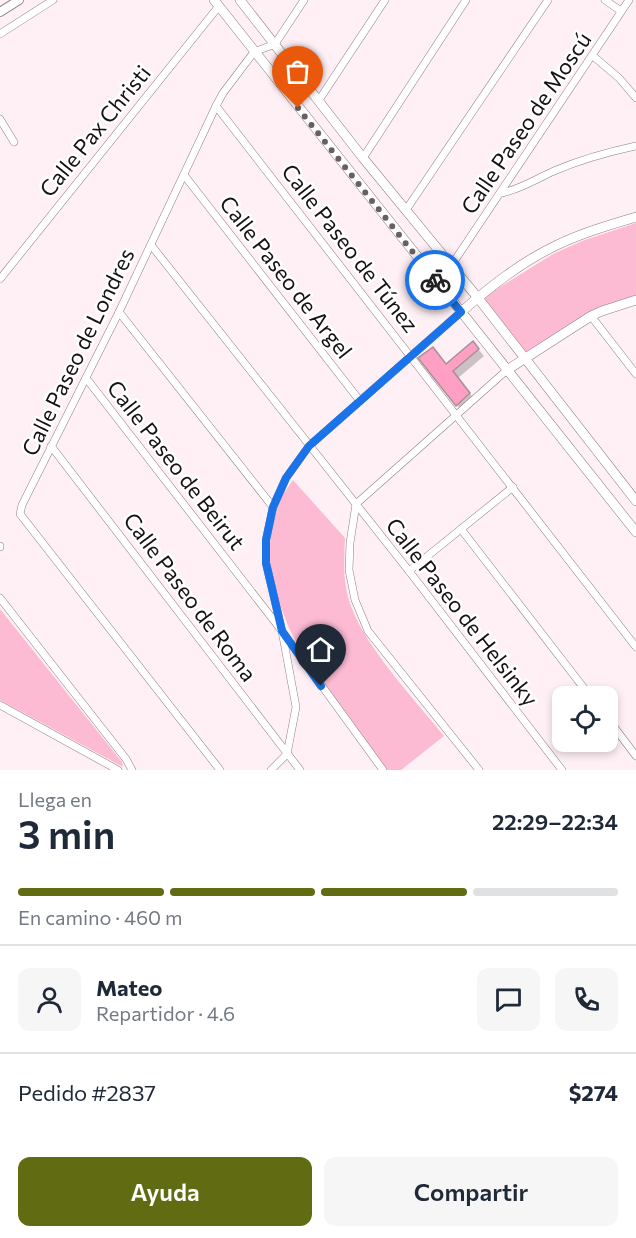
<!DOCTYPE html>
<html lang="es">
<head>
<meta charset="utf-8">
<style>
	body { margin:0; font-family:Commissioner,sans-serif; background:#f6f6f7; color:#1f2937; height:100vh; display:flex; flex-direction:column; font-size:22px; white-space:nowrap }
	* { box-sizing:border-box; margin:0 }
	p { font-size:20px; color:#747a83 }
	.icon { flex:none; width:33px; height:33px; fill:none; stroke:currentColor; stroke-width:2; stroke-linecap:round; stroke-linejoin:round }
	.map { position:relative; height:770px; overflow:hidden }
	.side { display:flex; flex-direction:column; background:#fff; flex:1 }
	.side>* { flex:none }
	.buttons { position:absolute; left:552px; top:686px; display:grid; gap:12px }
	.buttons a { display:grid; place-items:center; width:66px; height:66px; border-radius:12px; background:#fff; box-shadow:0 3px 9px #0003; font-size:30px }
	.pin { position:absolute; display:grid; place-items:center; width:51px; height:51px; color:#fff; margin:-62px -26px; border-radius:50% 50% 50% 0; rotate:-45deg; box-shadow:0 0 6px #0007 }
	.pin .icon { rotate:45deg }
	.courier { position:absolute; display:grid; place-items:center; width:60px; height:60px; margin:-30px; border:4px solid #1a73e8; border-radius:50%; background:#fff; color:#222; box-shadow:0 2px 8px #0007 }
	.overview em { font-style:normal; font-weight:600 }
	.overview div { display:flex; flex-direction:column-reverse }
	.overview { display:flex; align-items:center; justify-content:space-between; height:102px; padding:0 18px }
	h1 { font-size:39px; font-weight:600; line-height:45px }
	.bar { display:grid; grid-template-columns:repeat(4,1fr); gap:9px 6px; align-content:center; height:72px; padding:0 18px }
	.bar i { height:8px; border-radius:4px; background:#e0e1e3 }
	.bar .on { background:#616b11 }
	.bar p { grid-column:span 4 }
	.line { display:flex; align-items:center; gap:15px; padding:0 18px; border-top:2px solid #e0e1e3 }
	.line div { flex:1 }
	.round { display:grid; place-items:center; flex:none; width:63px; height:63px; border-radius:12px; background:#f6f6f7 }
	.primary-button { display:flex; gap:12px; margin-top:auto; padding:12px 18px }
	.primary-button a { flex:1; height:69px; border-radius:12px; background:#616b11; color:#fff; font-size:24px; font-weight:600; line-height:69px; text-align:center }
	.primary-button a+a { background:#f6f6f7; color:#1f2937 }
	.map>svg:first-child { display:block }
	.green { fill:#fdbbd3 }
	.shadow { fill:#0003 }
	.building { fill:#ff9fc4; stroke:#a29197; stroke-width:1.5 }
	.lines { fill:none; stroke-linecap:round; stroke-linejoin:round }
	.minor-casing { stroke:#8d7d82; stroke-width:8 }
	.tertiary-casing { stroke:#8d7d82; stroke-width:10 }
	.secondary-casing { stroke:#8d7d82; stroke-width:10 }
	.minor { stroke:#fff; stroke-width:7 }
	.tertiary { stroke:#fff; stroke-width:8 }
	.secondary { stroke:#fff; stroke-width:9 }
	.done { stroke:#685f63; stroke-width:6; stroke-dasharray:0 10.8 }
	.route { stroke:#1a73e8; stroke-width:8 }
	.labels { text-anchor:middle; stroke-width:5; stroke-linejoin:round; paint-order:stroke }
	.street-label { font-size:22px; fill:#171114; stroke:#fff }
</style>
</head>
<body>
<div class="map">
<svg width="636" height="770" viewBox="0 0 636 770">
	<rect width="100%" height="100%" fill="#fff0f5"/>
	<g class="green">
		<path d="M636 223V297L526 354 482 298 553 254 582 241Z"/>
		<path d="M293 480 345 538C344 558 343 578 348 597 361 644 413 697 444 736L401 770H386L303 656 289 628 276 595 269 555 271 535 279 500Z"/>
		<path d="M0 609 122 762 123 767 0 700Z"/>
	</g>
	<path class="shadow" d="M473 343 484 356 458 378 475 400 463 411 457 405 447 365Z"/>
	<path class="building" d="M473 341 479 349 453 371 470 393 456 406 418 358 433 347 446 364Z"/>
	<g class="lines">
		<defs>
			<g id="minor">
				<path d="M605 0 621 11"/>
				<path d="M0 34 53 0"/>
				<path d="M593 56 619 78 636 98"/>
				<path d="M319 100 385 0"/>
				<path d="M216 106 636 647"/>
				<path d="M0 119 14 142"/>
				<path d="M363 158 466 0"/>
				<path d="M184 175 360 401"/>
				<path d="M502 193C521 189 536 179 554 171 580 160 608 152 636 146"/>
				<path d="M406 210 548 0"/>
				<path d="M151 245 409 571 562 770"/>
				<path d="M451 266 629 0"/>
				<path d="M0 279 219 6"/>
				<path d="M119 312 273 507"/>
				<path d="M591 316 636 374"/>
				<path d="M86 378 282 631 296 707 287 754 271 770"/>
				<path d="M51 446 300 770"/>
				<path d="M461 529 590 696"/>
				<path d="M0 547V546"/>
				<path d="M409 571 513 487"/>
				<path d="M0 598 126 759 132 770"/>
				<path d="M0 705 118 770"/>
				<path d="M608 719 636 756"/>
				<path d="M220 770 20 514 22 505 119 312 216 106 223 93 254 52 275 44 304 0"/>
				<path d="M383 770 282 631 266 563V540L273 507 286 478 309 446 461 312"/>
				<path d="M479 770 368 631 355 600 349 570 350 543 356 504 507 370"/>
			</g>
			<path id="tertiary" d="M0 12 19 0"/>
			<g id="secondary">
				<path d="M214 0 636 532"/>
				<path d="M240 0 363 158 478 298 636 501"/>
				<path d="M461 312C490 287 521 262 557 245 582 233 609 225 636 217"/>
				<path d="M507 370 591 316 602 311 636 300"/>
			</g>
		</defs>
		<use href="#minor" class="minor-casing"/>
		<use href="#tertiary" class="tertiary-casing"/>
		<use href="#secondary" class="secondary-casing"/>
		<use href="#minor" class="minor"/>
		<use href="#tertiary" class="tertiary"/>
		<use href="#secondary" class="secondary"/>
	</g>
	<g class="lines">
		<path class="done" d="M298 108 435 280"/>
		<path class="route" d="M321 686 282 631 266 563V540L273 507 286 478 309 446 461 312 435 280"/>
	</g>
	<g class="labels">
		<g class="street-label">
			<text transform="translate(526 123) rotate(-56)" y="8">Calle Paseo de Moscú</text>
			<text transform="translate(95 131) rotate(-51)" y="8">Calle Pax Christi</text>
			<text transform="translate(350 248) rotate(52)" y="8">Calle Paseo de Túnez</text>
			<text transform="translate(286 277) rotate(52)" y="8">Calle Paseo de Argel</text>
			<text transform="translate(78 352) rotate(-64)" y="8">Calle Paseo de Londres</text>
			<text transform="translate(176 465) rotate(52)" y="8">Calle Paseo de Beirut</text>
			<text transform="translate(190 597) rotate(53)" y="8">Calle Paseo de Roma</text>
			<text transform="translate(462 612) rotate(52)" y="8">Calle Paseo de Helsinky</text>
		</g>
	</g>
</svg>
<div class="buttons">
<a><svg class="icon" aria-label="locate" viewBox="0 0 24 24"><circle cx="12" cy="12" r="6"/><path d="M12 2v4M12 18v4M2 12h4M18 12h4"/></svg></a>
</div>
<div class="pin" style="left:298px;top:108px;background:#ea580c"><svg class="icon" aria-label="bag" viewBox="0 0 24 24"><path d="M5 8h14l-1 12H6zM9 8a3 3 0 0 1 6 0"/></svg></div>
<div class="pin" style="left:321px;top:686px;background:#1f2937"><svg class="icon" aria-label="home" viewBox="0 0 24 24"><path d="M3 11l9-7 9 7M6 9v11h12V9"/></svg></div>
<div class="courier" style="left:435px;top:280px"><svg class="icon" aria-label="bike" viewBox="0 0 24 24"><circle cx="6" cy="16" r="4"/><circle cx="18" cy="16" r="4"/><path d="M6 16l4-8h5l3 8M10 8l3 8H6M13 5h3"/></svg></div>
</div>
<section class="side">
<div class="overview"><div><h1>3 min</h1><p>Llega en</p></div><em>22:29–22:34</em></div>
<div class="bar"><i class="on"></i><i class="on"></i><i class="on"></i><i></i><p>En camino · 460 m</p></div>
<div class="line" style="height:108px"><a class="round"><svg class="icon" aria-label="person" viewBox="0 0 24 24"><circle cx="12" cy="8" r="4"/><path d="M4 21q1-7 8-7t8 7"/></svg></a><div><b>Mateo</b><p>Repartidor · 4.6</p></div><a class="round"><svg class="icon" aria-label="chat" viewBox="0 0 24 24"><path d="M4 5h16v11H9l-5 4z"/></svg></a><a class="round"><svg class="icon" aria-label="phone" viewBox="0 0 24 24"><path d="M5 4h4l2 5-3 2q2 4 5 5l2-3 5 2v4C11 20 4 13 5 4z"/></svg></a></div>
<div class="line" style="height:78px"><div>Pedido #2837</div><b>$274</b></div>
<div class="primary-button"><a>Ayuda</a><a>Compartir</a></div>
</section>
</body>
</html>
